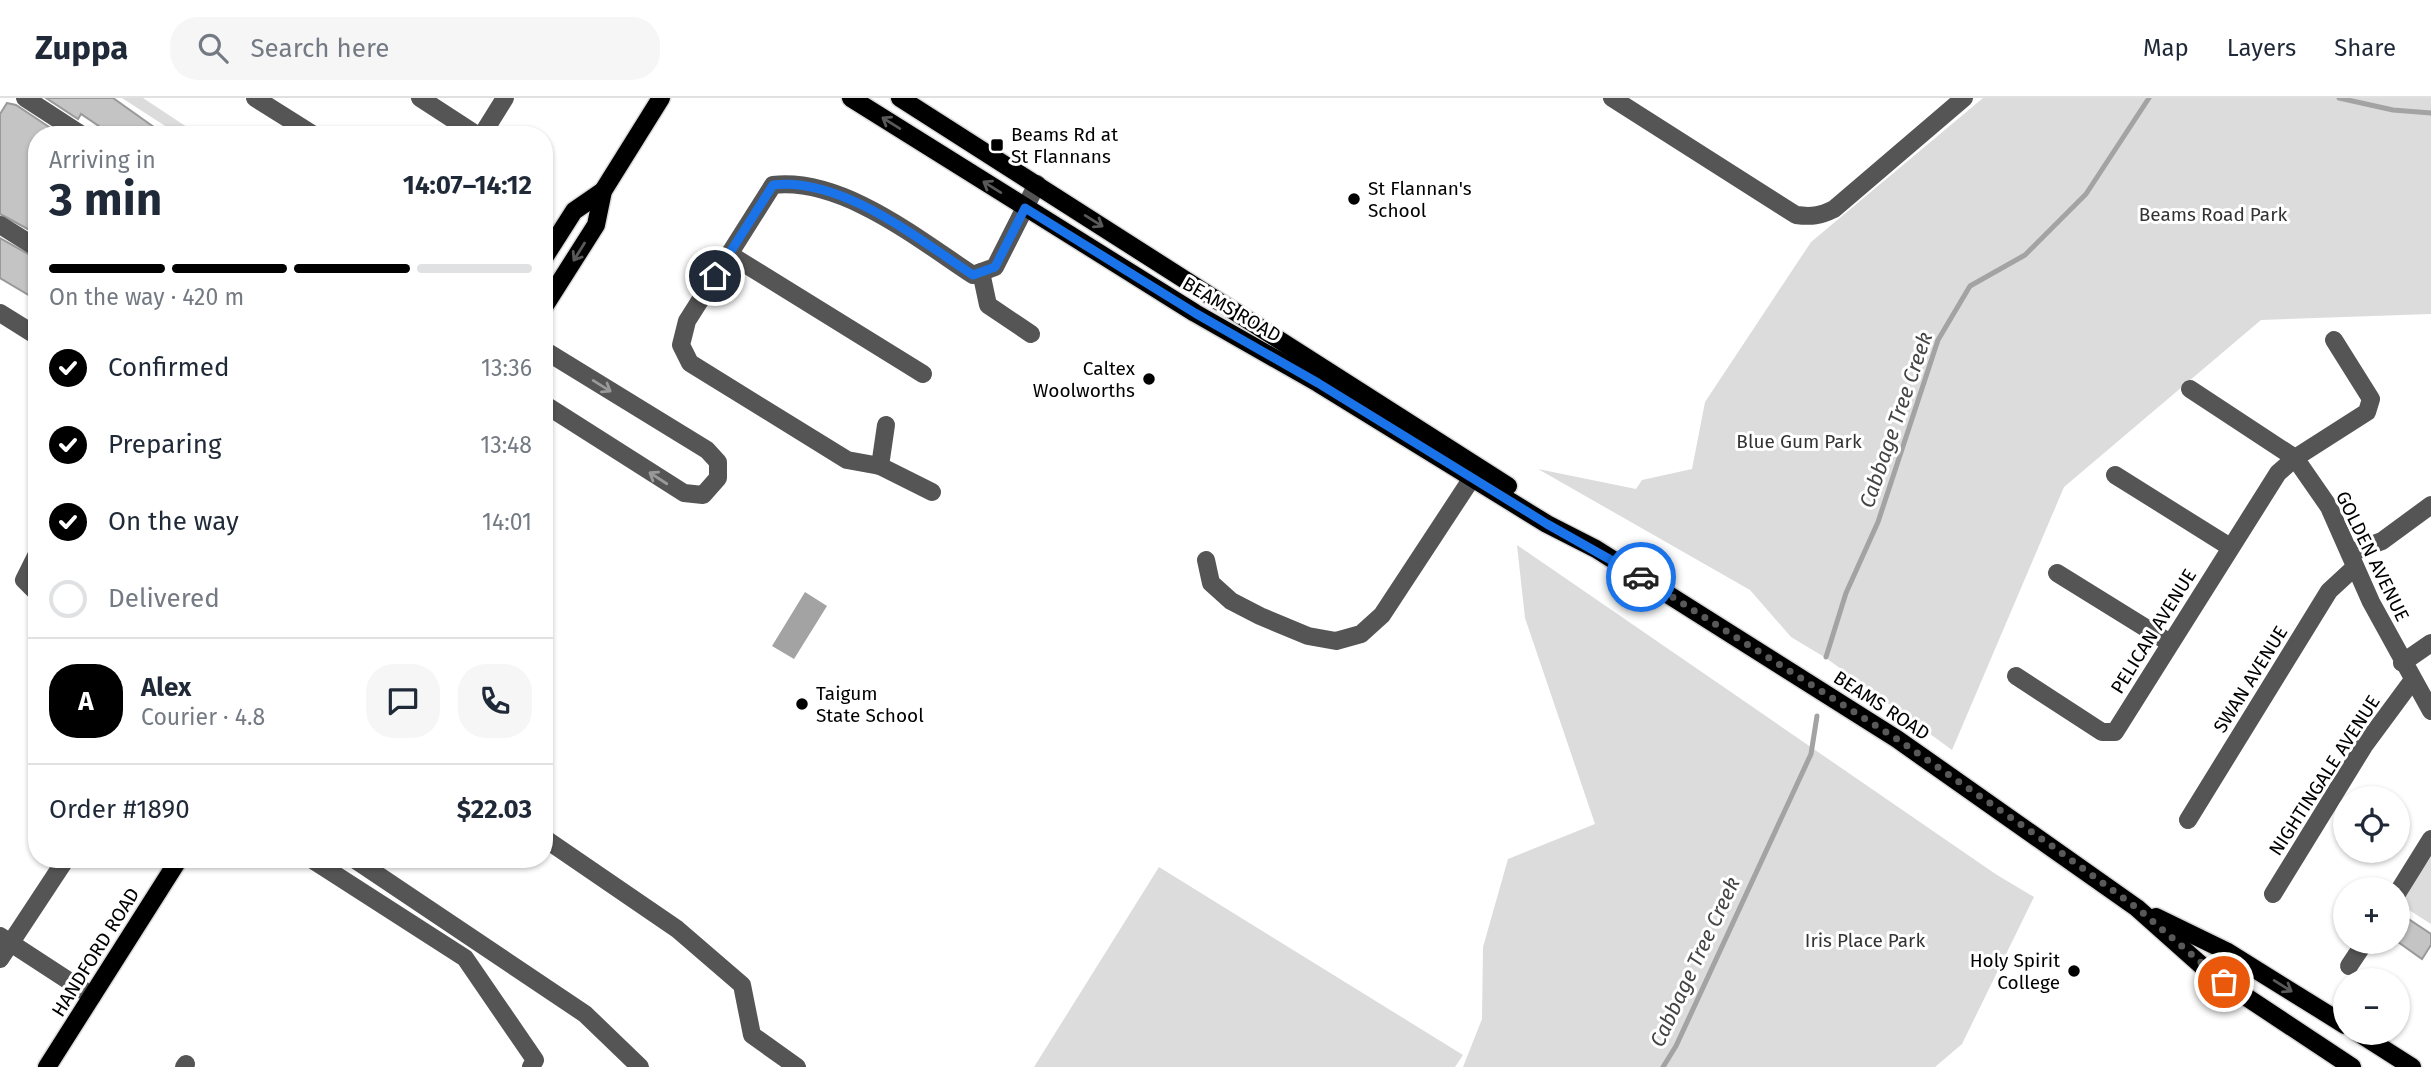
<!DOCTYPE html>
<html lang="en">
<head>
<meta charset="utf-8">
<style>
	body { margin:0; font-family:"Fira Sans",sans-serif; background:#f6f6f7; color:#1f2937; height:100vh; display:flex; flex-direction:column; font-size:26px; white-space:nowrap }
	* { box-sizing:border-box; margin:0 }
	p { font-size:23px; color:#747a83 }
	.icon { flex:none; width:38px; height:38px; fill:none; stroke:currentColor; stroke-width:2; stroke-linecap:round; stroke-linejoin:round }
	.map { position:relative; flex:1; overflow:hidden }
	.side { position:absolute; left:28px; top:28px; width:525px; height:742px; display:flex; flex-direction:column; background:#fff; border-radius:28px; box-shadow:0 2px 5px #0004 }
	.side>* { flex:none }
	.fabs { position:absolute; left:2333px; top:688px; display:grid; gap:14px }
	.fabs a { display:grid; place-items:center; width:77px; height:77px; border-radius:50%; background:#fff; box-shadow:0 2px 5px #0004; font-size:35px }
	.pin { position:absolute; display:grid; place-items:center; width:60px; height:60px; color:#fff; margin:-30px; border:4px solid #fff; border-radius:50%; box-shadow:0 2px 7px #0007 }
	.courier { position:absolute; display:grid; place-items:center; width:70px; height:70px; margin:-35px; border:5px solid #1a73e8; border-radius:50%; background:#fff; color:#222; box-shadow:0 2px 9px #0007 }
	.headline em { font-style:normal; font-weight:700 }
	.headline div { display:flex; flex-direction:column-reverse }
	.headline { display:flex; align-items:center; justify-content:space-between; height:119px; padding:0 21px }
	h1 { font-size:46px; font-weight:700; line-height:52px }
	.bar { display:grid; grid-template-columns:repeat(4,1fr); gap:10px 7px; align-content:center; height:84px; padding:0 21px }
	.bar i { height:9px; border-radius:5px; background:#e0e1e3 }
	.bar .active { background:#000 }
	.bar p { grid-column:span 4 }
	.line { display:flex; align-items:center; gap:18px; padding:0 21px; border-top:2px solid #e0e1e3 }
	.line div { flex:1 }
	.round { display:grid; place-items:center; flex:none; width:74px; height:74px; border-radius:28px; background:#f6f6f7 }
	ol { padding:0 21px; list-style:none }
	li { display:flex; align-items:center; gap:21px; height:77px }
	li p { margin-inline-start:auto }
	li .icon { padding:7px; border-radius:50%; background:#000; color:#fff; stroke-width:4 }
	li:last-child { color:#747a83 }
	li i { width:38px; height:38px; border:4px solid #e0e1e3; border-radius:50% }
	header { display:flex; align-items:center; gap:42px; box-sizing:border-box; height:98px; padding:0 35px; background:#fff; border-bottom:2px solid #e0e1e3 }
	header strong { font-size:33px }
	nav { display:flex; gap:38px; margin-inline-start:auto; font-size:24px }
	.search { width:490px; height:63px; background:#f6f6f7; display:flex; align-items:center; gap:18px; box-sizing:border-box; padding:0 24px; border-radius:28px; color:#747a83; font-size:26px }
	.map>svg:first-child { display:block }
	.green { fill:#dcdcdc }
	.water { fill:#a3a3a3 }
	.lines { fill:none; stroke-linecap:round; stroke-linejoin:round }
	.stream { stroke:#a3a3a3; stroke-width:5 }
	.building { fill:#c4c4c4; stroke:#999; stroke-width:2 }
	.major-casing { stroke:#dbdbdb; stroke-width:21 }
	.minor { stroke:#555; stroke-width:18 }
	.major { stroke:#000; stroke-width:18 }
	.oneway { stroke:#595959 }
	.oneway2 { stroke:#999 }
	.done { stroke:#595959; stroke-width:7; stroke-dasharray:0 12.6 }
	.route { stroke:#1a73e8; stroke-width:9 }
	.poi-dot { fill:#000; stroke:#fff; stroke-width:2.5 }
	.labels { text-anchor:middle; stroke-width:6; stroke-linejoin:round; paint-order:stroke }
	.poi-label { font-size:19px; fill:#000; stroke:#fff; text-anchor:start }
	.park-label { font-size:19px; fill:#333; stroke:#fff }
	.street-label { font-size:19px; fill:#000; stroke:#fff }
	.water-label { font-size:21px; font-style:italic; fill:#444; stroke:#fff }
</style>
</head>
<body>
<header>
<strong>Zuppa</strong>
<div class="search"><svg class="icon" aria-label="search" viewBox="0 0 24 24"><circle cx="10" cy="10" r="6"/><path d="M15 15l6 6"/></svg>Search here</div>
<nav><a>Map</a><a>Layers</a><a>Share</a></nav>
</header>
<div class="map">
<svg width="2431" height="969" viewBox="0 0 2431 969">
	<rect width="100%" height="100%" fill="#fff"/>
	<g class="green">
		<path d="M122 0H143L199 37H179Z"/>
		<path d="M1983 0H2431V216L2261 222 2064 389 1952 652 1826 560 1791 539 1750 492 1538 371 1636 391 1642 382 1692 371 1705 304 1811 144Z"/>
		<path d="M1517 447 1997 777 2034 799 1962 946 1935 969H1463L1482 921 1483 849 1508 761 1595 726 1525 520Z"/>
		<path d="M2431 759V826L2398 805Z"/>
		<path d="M1159 769 1463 957 1455 969H1034Z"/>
	</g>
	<path class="water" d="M805 494 827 508 794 561 772 548Z"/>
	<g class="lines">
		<g class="stream">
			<path d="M2339 0 2393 12 2431 15"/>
			<path d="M1826 559 1846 495 1878 424 1938 242 1970 188 2025 157 2086 96 2149 0"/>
			<path d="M1663 969 1676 948 1811 656 1817 618"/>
		</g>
	</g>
	<g class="building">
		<path d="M46 0H113L165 37H112L81 16 78 21Z"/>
		<path d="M7 5 16 7 61 37H37V136L0 116V16Z"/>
		<path d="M0 140 37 161V202L0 180Z"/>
		<path d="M2398 814 2431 836V847L2422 861 2398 844Z"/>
	</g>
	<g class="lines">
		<defs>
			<g id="major">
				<path d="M851 0 1195 215 1318 285 1547 426 1596 451 1897 641 2137 810 2210 875 2352 969"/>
				<path d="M900 0 1508 388"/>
				<path d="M544 160 574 113 603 93"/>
				<path d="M544 209 596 127 603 93 661 0"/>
				<path d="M2156 819 2226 853 2345 927"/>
				<path d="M2357 934 2412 969"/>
				<path d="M47 969 179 761"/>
			</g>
		</defs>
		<use href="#major" class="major-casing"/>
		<g class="minor">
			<path d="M25 0 82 37"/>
			<path d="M255 0 314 37"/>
			<path d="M420 0 477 37"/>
			<path d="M1612 0 1796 117C1811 119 1820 118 1834 111L1964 0"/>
			<path d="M335 37H352"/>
			<path d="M482 37 505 0"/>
			<path d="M0 127 37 150"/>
			<path d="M729 156 923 276"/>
			<path d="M981 174 988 207 1031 236"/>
			<path d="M0 215 37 238"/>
			<path d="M544 252 707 352 718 364V380L703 397 684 395 544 306"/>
			<path d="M2190 291 2295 360 2329 409 2371 504 2431 613"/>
			<path d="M880 368 886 327"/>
			<path d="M2115 377 2230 449"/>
			<path d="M932 394 880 368 847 362 690 265 681 247 687 223 773 87C842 79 918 141 973 177L995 169 1037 86"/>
			<path d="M2350 455 2382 443 2431 407"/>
			<path d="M37 456 24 482 37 495"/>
			<path d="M1206 462 1211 485 1231 503 1260 518 1308 538 1336 543 1361 536 1382 517 1472 380"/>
			<path d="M2057 475 2170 545"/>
			<path d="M2402 565 2431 545"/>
			<path d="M2016 578 2102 634H2115L2278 375 2295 360 2367 314 2371 301 2334 242"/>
			<path d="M2188 722 2329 493 2355 469"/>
			<path d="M544 740 677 831 742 887 752 937 797 969"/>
			<path d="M311 761 465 860 535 962 531 969"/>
			<path d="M354 761 585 916 640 969"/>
			<path d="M2398 794 2431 741"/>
			<path d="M2273 796 2364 648 2412 583"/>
			<path d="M0 838 92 898"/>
			<path d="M0 861 64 764"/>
			<path d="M2349 868 2365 844"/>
			<path d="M184 969 186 966"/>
		</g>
		<use href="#major" class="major"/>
	</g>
	<defs><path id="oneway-shaft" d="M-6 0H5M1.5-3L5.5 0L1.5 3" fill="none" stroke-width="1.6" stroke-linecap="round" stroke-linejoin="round" transform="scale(1.75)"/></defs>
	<g class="oneway">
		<use href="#oneway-shaft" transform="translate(891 25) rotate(-148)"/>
		<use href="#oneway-shaft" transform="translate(992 89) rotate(-148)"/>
		<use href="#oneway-shaft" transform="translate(1094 123) rotate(32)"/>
		<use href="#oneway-shaft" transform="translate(579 154) rotate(122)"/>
		<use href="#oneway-shaft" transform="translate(2283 888) rotate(32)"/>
	</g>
	<g class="oneway2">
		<use href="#oneway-shaft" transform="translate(602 288) rotate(32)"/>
		<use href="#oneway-shaft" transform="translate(658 380) rotate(-147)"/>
	</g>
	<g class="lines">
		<path class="done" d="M1641 479 1897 641 2052 748 2137 810 2224 884"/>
		<path class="route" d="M715 178 773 87C842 79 918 141 973 177L995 169 1025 110 1195 215 1318 285 1547 426 1641 479"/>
	</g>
	<g class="poi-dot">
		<rect x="990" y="40" width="14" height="14" rx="3.5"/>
		<circle cx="1354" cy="101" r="7"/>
		<circle cx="1149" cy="281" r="7"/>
		<circle cx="802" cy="606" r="7"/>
		<circle cx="2074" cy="873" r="7"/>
	</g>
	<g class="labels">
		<g class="poi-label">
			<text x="1011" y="43">Beams Rd at<tspan x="1011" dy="22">St Flannans</tspan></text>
			<text x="1368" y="97">St Flannan's<tspan x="1368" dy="22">School</tspan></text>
			<text x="1135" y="277" text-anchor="end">Caltex<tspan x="1135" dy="22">Woolworths</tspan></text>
			<text x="816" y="602">Taigum<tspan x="816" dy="22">State School</tspan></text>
			<text x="2060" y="869" text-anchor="end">Holy Spirit<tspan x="2060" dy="22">College</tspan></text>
		</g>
		<g class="park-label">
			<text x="2213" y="123">Beams Road Park</text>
			<text x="1799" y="350">Blue Gum Park</text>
			<text x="1865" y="849">Iris Place Park</text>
		</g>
		<g class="street-label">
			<text transform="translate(1232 211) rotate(30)" y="7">BEAMS ROAD</text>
			<text transform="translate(2373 458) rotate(64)" y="7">GOLDEN AVENUE</text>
			<text transform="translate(2153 533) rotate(-58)" y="7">PELICAN AVENUE</text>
			<text transform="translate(2250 581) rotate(-58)" y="7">SWAN AVENUE</text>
			<text transform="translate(1882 607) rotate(33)" y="7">BEAMS ROAD</text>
			<text transform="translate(2324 677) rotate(-57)" y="7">NIGHTINGALE AVENUE</text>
			<text transform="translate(95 854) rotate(-58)" y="7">HANDFORD ROAD</text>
		</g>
		<g class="water-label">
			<text transform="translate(1896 322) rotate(-71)" y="7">Cabbage Tree Creek</text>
			<text transform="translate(1695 864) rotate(-65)" y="7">Cabbage Tree Creek</text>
		</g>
	</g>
</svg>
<div class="fabs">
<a><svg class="icon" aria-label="locate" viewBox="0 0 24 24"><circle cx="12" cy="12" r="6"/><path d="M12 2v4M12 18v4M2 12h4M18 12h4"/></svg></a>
<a>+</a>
<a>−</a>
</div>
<div class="pin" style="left:2224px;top:884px;background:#ea580c"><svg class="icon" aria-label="bag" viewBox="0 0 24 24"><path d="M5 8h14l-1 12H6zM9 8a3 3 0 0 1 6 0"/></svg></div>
<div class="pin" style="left:715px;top:178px;background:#1f2937"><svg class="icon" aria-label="home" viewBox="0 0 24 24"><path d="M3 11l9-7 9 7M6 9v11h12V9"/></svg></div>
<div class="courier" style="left:1641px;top:479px"><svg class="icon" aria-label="car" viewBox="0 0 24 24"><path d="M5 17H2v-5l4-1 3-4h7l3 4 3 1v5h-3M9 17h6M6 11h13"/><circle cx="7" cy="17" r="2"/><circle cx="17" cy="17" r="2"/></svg></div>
<section class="side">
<div class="headline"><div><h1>3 min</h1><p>Arriving in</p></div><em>14:07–14:12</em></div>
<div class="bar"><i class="active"></i><i class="active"></i><i class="active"></i><i></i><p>On the way · 420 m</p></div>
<ol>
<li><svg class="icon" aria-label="check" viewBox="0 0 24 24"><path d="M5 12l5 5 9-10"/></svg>Confirmed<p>13:36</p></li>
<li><svg class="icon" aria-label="check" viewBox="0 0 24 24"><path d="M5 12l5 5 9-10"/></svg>Preparing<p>13:48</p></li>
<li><svg class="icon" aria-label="check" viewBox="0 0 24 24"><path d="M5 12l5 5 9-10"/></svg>On the way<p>14:01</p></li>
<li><i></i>Delivered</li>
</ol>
<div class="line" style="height:126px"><b class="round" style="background:#000;color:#fff">A</b><div><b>Alex</b><p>Courier · 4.8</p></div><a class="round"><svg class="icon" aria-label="chat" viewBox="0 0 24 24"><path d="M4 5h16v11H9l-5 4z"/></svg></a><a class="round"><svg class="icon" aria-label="phone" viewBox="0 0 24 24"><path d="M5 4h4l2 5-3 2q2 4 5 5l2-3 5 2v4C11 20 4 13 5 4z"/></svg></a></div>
<div class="line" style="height:91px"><div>Order #1890</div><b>$22.03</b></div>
</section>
</div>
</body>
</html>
